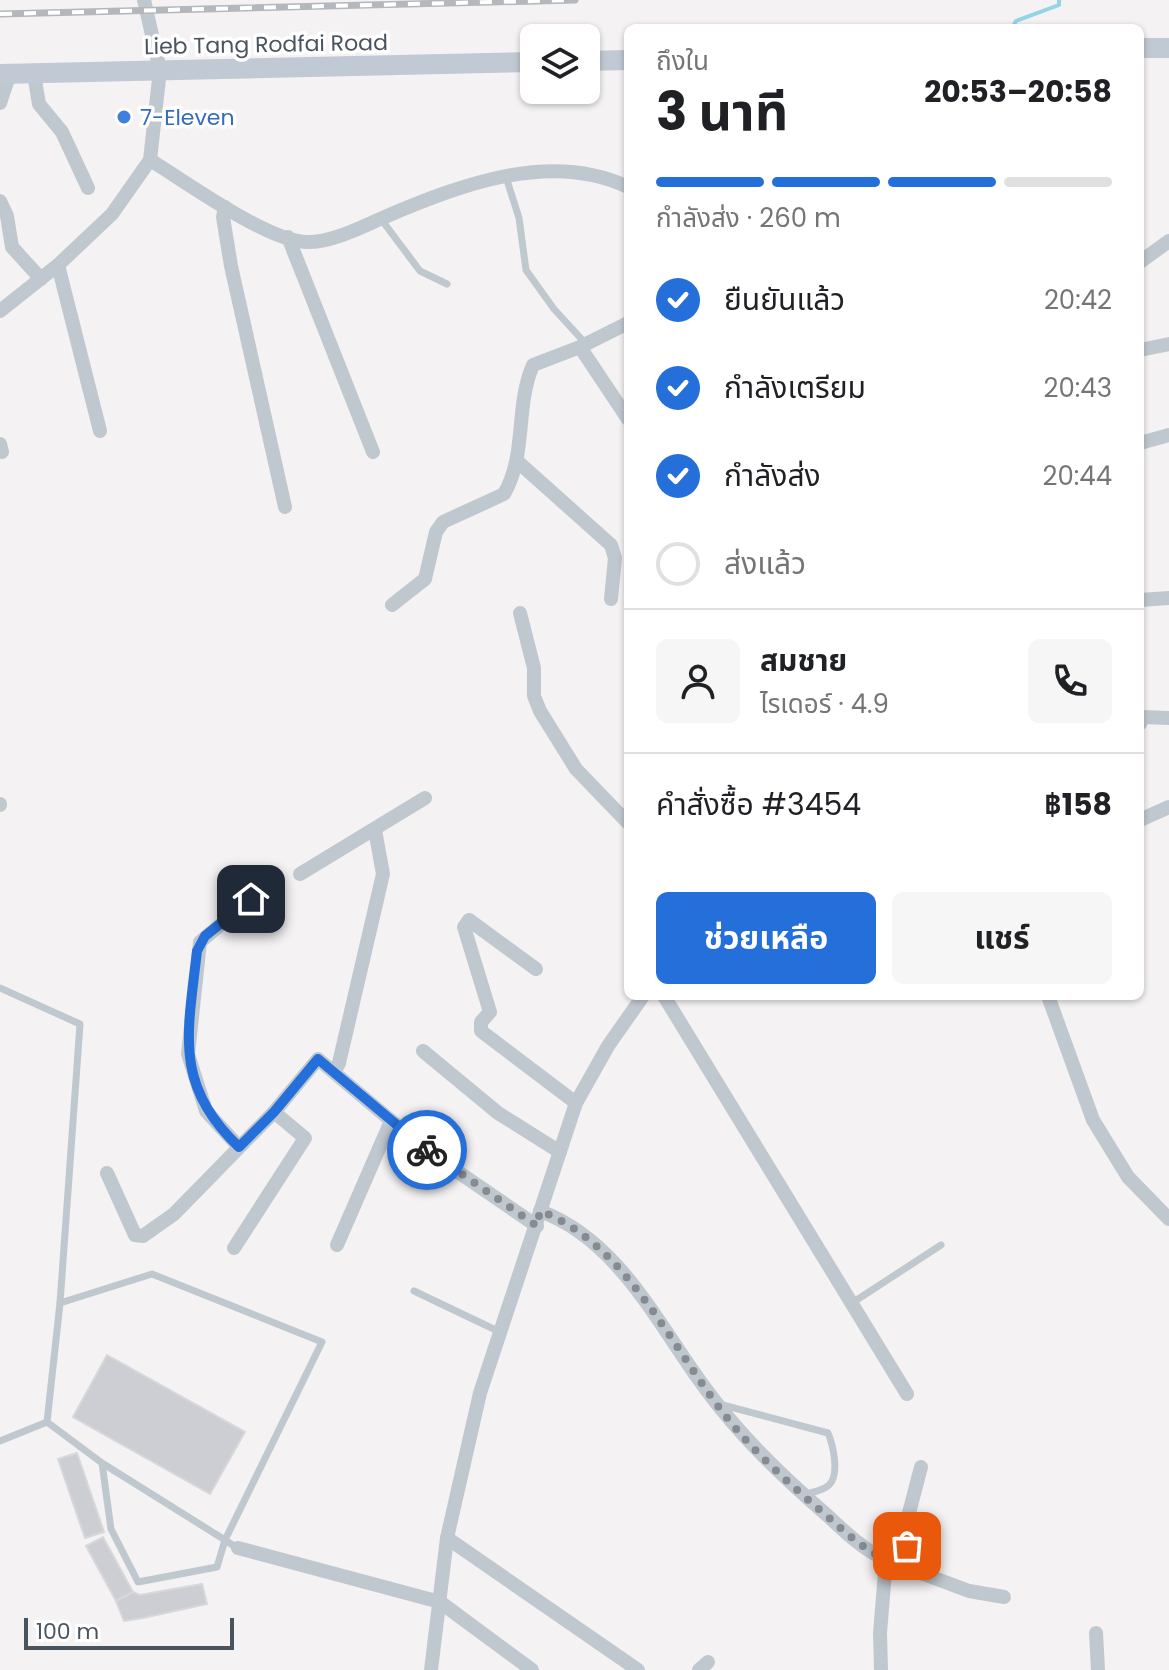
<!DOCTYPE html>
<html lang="th">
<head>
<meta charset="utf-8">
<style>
	body { margin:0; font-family:Poppins,"Noto Sans Thai",sans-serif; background:#f6f6f6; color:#202124; height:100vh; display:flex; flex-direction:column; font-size:30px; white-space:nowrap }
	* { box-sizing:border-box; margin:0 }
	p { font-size:26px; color:#757577 }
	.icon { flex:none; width:44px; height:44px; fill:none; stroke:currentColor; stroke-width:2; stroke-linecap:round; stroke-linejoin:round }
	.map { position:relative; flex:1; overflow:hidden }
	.sheet { position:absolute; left:624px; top:24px; width:520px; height:976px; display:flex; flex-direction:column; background:#fff; border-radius:12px; box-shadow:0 2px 6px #0004 }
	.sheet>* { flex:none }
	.tools { position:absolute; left:520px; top:24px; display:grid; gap:16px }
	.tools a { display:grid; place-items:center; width:80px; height:80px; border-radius:12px; background:#fff; box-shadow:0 2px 6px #0004; font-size:40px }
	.scale { position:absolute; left:24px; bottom:20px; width:210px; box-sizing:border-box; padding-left:8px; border:4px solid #4a545e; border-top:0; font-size:22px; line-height:28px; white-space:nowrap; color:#4a545e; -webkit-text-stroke:6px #fff; paint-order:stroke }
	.pin { position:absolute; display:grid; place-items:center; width:68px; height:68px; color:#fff; margin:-34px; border-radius:16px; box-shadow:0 4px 12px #0006 }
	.courier { position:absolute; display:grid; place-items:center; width:80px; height:80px; margin:-40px; border:6px solid #256fda; border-radius:50%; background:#fff; color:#222; box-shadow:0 2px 10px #0007 }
	.summary em { font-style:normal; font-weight:700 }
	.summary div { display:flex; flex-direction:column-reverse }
	.summary { display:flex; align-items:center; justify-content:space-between; height:136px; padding:0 32px }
	h1 { font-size:52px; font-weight:700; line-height:60px }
	.bar { display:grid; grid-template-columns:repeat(4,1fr); gap:12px 8px; align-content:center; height:96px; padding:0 32px }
	.bar i { height:10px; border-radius:6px; background:#e0e0e0 }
	.bar .active { background:#256fda }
	.bar p { grid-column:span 4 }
	.line { display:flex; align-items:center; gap:20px; padding:0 32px; border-top:2px solid #e0e0e0 }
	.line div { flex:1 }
	.round { display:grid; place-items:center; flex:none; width:84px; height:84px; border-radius:12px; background:#f6f6f6 }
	ol { padding:0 32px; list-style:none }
	li { display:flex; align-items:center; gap:24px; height:88px }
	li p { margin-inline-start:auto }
	li .icon { padding:8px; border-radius:50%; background:#256fda; color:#fff; stroke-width:4 }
	li:last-child { color:#757577 }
	li i { width:44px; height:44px; border:4px solid #e0e0e0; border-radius:50% }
	.action { display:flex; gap:16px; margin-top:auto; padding:16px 32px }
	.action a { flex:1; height:92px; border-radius:12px; background:#256fda; color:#fff; font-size:32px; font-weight:700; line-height:92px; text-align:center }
	.action a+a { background:#f6f6f6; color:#202124 }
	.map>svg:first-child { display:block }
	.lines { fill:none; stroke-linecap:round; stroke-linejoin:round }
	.stream { stroke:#94d4e7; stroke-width:4 }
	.building { fill:#ccced3; stroke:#d6d8dc; stroke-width:2 }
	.lane { stroke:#c0c8cf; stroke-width:7 }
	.street { stroke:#c0c8cf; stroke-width:14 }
	.secondary { stroke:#c1c9d4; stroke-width:20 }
	.rail-casing { stroke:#b4b7bb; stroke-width:7 }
	.rail { stroke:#fff; stroke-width:4; stroke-dasharray:12; stroke-linecap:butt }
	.done { stroke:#868b92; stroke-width:8; stroke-dasharray:0 14.4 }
	.route { stroke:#256fda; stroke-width:10 }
	.shop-dot { fill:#3f7fe0; stroke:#fff; stroke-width:3 }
	.labels { text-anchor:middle; stroke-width:7; stroke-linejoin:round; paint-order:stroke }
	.street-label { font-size:22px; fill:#4a545e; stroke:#fff }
	.shop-label { font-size:22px; fill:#366cbe; stroke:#fff; text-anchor:start }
</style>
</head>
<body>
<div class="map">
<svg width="1169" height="1670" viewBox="0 0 1169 1670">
	<rect width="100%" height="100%" fill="#f4f2f2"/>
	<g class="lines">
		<path class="stream" d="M1012 28 1016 21 1059 5V0"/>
	</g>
	<g class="building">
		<path d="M107 1355 245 1432 210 1494 73 1417Z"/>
		<path d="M77 1453 104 1532 85 1538 58 1459Z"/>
		<path d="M103 1537 133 1592 116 1601 86 1546Z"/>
		<path d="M202 1584 207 1604 143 1618 124 1621 116 1601 133 1592 140 1595Z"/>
	</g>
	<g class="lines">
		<g class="lane">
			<path d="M506 177 519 218 526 270 554 309 586 344"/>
			<path d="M381 219 420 271 447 284"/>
			<path d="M0 988 80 1024 60 1303 47 1422 0 1441"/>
			<path d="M414 1291 500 1332"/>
			<path d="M60 1303 152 1274 322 1342 225 1540 237 1548"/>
			<path d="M852 1303 941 1245"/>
			<path d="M719 1404 828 1433C833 1445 840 1475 829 1485 823 1491 811 1492 804 1495"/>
			<path d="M47 1422 102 1463 225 1540 217 1567 138 1582 111 1529 102 1463"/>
		</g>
		<g class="street">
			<path d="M34 74 39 104 62 132 88 188"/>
			<path d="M0 103 10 73"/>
			<path d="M150 160C185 181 267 241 306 242 332 243 363 226 387 216 460 185 551 150 628 187"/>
			<path d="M0 201 7 216 12 247 41 279"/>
			<path d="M225 207 223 217 231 266 285 507"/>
			<path d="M288 237 373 452"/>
			<path d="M1140 262 1169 241"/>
			<path d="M58 265 100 431"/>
			<path d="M0 311 58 265 112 214 150 160 160 70 144 0"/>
			<path d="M580 347 628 419"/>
			<path d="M1140 350 1169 344"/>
			<path d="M1140 443 1169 435"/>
			<path d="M0 444 2 452"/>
			<path d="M517 461 611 545 615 558 611 599"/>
			<path d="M1140 600 1169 598"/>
			<path d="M392 605 425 579 436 532 443 522 504 494C527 455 515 406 533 365L580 347 628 323"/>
			<path d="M520 613 534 668V696L540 711 576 769 628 823"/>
			<path d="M1140 724 1142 717 1169 718"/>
			<path d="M0 804V805"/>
			<path d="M1140 820 1169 807"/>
			<path d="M300 874 425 798"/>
			<path d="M536 969 469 920 464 927 490 1012 481 1022V1031L576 1103"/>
			<path d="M664 996 907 1394"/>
			<path d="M1048 996 1093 1120 1128 1177 1169 1219"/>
			<path d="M423 1051 498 1113 560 1152"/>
			<path d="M334 1072 339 1063 383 874 375 830"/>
			<path d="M239 1147 206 1111 188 1054 200 942 251 899"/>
			<path d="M107 1173 135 1235 143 1236 174 1214 274 1112 318 1059 426 1150 537 1226"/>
			<path d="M540 1211C619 1240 658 1325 705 1388 740 1436 783 1477 828 1516 846 1533 864 1550 886 1560L880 1633 881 1670"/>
			<path d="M337 1245 391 1121"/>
			<path d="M234 1248 305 1138 274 1112"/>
			<path d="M447 1538 638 1670"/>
			<path d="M238 1548 440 1602 532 1670"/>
			<path d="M886 1560 969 1591 1004 1597"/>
			<path d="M902 1565 908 1517 921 1467"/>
			<path d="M1096 1633 1098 1670"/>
			<path d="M431 1670 447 1538 480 1393 576 1103 608 1046 643 996"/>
			<path d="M699 1670 708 1662"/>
		</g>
		<g class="secondary">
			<path d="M1140 48H1169"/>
			<path d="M586 61 628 60"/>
			<path d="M0 74 534 62"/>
		</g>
		<defs>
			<path id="rail" d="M0 14 575 0"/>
		</defs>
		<use href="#rail" class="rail-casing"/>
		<use href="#rail" class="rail"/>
	</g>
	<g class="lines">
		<path class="done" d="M427 1150 537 1226 540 1211C632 1246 676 1360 738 1431 763 1460 792 1486 821 1511 847 1533 868 1556 902 1565L907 1546"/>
		<path class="route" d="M251 899 205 936 197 951C188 1032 173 1085 239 1147L274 1112 318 1059 427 1150"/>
	</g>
	<circle class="shop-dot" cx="124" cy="117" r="8"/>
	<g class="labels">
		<g class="street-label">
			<text transform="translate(266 44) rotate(-1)" y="8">Lieb Tang Rodfai Road</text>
		</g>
		<g class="shop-label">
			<text x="140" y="125">7-Eleven</text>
		</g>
	</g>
</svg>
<div class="tools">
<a><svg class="icon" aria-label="layers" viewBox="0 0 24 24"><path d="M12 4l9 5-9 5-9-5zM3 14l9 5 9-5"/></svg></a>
</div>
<div class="scale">100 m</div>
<div class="pin" style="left:907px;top:1546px;background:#ea580c"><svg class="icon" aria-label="bag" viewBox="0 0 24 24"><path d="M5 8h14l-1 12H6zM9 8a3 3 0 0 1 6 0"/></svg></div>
<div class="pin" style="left:251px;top:899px;background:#1f2937"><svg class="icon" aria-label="home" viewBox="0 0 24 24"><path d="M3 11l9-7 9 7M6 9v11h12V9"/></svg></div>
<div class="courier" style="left:427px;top:1150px"><svg class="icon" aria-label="bike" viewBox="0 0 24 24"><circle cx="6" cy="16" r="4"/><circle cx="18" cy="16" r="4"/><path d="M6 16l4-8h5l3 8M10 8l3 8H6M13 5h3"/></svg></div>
<section class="sheet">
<div class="summary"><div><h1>3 นาที</h1><p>ถึงใน</p></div><em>20:53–20:58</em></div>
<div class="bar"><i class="active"></i><i class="active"></i><i class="active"></i><i></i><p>กำลังส่ง · 260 m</p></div>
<ol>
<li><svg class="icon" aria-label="check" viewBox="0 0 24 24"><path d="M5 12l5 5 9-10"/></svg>ยืนยันแล้ว<p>20:42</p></li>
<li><svg class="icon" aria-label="check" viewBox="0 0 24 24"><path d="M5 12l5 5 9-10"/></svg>กำลังเตรียม<p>20:43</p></li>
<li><svg class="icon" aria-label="check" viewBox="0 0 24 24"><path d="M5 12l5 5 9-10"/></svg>กำลังส่ง<p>20:44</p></li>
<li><i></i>ส่งแล้ว</li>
</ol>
<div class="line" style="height:144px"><a class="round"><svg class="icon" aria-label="person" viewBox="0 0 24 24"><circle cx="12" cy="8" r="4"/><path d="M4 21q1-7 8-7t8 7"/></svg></a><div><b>สมชาย</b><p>ไรเดอร์ · 4.9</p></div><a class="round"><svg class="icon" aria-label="phone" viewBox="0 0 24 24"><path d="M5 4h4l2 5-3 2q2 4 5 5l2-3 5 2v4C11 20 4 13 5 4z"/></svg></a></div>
<div class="line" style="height:104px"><div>คำสั่งซื้อ #3454</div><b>฿158</b></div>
<div class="action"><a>ช่วยเหลือ</a><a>แชร์</a></div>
</section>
</div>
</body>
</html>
